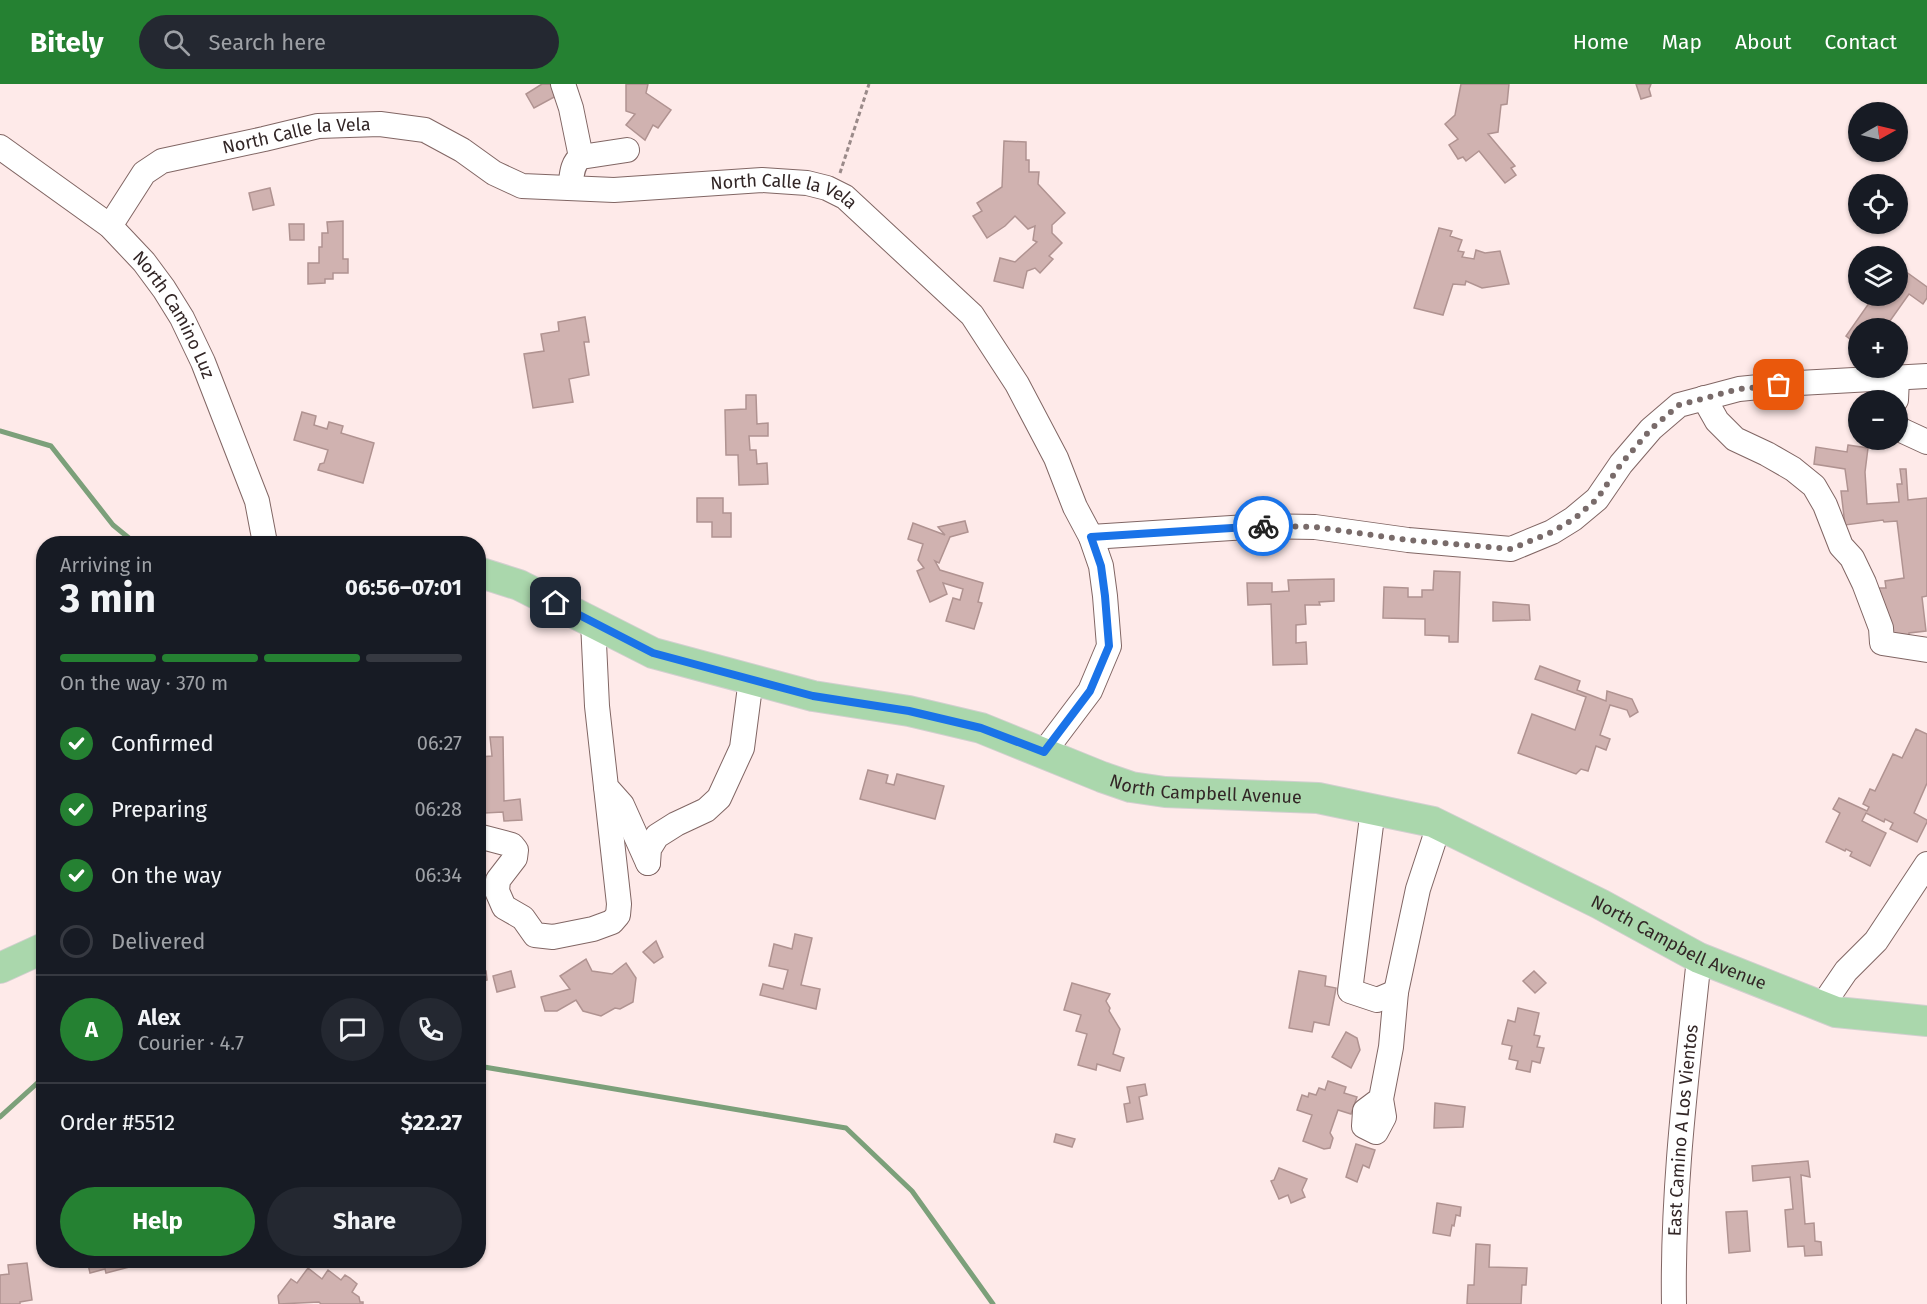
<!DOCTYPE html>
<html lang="en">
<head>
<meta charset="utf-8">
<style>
	body { margin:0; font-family:"Fira Sans",sans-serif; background:#242831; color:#f1f3f6; height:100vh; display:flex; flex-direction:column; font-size:22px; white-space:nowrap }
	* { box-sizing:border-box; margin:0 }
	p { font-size:20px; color:#9ea1a6 }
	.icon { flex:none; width:33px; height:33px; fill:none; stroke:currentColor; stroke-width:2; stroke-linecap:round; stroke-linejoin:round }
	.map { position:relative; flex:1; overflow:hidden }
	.drawer { position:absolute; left:36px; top:452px; width:450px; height:732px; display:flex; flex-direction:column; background:#171b24; border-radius:24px; box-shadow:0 2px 4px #0004 }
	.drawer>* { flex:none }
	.needle { width:39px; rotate:82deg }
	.buttons { position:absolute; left:1848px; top:18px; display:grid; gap:12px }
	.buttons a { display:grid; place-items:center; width:60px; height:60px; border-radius:50%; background:#171b24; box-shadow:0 2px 4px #0004; font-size:30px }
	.pin { position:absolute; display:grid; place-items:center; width:51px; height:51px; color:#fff; margin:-26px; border-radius:12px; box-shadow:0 3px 9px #0006 }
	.courier { position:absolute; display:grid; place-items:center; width:60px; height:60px; margin:-30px; border:4px solid #1a73e8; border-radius:50%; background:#fff; color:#222; box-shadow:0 2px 8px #0007 }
	.summary em { font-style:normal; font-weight:700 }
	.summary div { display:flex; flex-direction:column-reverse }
	.summary { display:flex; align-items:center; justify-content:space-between; height:102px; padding:0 24px }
	h1 { font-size:39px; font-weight:700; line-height:45px }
	.bar { display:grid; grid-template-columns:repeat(4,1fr); gap:9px 6px; align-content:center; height:72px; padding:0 24px }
	.bar i { height:8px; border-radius:4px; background:#363941 }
	.bar .current { background:#258132 }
	.bar p { grid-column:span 4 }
	.line { display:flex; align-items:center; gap:15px; padding:0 24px; border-top:2px solid #363941 }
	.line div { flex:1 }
	.round { display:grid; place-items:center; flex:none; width:63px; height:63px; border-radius:32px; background:#242831 }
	ol { padding:0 24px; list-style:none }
	li { display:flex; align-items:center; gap:18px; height:66px }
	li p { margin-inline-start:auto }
	li .icon { padding:6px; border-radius:50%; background:#258132; color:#fff; stroke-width:4 }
	li:last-child { color:#9ea1a6 }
	li i { width:33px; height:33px; border:3px solid #363941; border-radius:50% }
	.primary-button { display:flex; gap:12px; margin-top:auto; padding:12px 24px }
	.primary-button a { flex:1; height:69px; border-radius:36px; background:#258132; color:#fff; font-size:24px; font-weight:700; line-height:69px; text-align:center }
	.primary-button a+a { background:#242831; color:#f1f3f6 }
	header { display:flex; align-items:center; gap:36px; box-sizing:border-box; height:84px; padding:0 30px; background:#258132; color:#fff }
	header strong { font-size:28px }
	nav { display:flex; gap:33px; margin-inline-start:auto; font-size:21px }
	.search { width:420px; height:54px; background:#242831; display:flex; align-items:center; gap:15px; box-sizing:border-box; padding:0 21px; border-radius:33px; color:#9ea1a6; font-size:22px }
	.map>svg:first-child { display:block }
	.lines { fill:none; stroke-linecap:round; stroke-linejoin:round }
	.stream { stroke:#7ca07a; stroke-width:5 }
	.building { fill:#d0b2b0; stroke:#b09391; stroke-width:1.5 }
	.minor-casing { stroke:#816664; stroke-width:26 }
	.major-casing { stroke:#d2cfcf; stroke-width:32 }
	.path { stroke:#9a8a89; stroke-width:3; stroke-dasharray:4.5 3; stroke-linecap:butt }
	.minor { stroke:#fff; stroke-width:24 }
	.major { stroke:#aad7ac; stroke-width:30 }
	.done { stroke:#796b6a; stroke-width:6; stroke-dasharray:0 10.8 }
	.route { stroke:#1a73e8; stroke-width:8 }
	.labels { text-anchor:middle; stroke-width:6; stroke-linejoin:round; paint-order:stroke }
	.street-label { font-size:18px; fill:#322626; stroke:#fff }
</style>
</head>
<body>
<header>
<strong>Bitely</strong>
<div class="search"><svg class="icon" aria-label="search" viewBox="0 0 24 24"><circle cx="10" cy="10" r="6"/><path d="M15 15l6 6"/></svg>Search here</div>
<nav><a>Home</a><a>Map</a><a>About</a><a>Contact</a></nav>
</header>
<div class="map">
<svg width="1927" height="1220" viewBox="0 0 1927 1220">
	<rect width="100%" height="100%" fill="#feeae9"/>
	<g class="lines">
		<g class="stream">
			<path d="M0 347 51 362 113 441 135 459"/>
			<path d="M478 982 846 1044 912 1107 993 1220"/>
			<path d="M0 1033 44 993"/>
		</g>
	</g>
	<g class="building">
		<path d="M542 0H550L558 11 534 24 526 10Z"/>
		<path d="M626 0H648L646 9 671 26 658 44 653 41 645 56 626 41 635 30 626 27Z"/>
		<path d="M1461 0H1509L1507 20 1501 21 1498 48 1488 50 1515 82 1511 84 1516 91 1505 99 1479 67 1466 77 1463 73 1458 75 1449 61 1458 55 1445 40 1455 31Z"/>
		<path d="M1636 0H1651L1649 5 1651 12 1641 15Z"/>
		<path d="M1004 57 1026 58V76H1029V88H1039L1038 100 1065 129 1052 141V149L1062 159 1049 172 1053 175 1040 189 1035 184 1027 187 1023 204 994 197 1000 174 1015 178 1037 158 1033 156 1035 142 1028 145 1015 132 1005 142 987 154 973 132 982 127 977 119 1002 103Z"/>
		<path d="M270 104 274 121 253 126 249 109Z"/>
		<path d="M343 137V175H348V189H333V195H325V199L308 200V179H319V163H322V149H328L327 138Z"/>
		<path d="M289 140H304V156H290Z"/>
		<path d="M1439 144 1452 147 1450 152 1462 156 1458 167 1464 168 1462 173 1474 175 1476 166 1485 169 1500 167 1509 200 1482 204 1466 197 1465 201 1453 200 1443 231 1414 224Z"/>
		<path d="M1898 182 1927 203V214L1923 220 1909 210 1885 244 1878 243 1877 244H1858V261L1846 252 1874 212H1898Z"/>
		<path d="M585 233 589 258H584L589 291 569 295 573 318 533 324 524 270 544 267 541 250 559 247 558 238Z"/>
		<path d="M746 311H756L757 340 768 339V352H749L750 366H756L757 380 767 379 768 400 739 401 738 371H726L725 326 746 325Z"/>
		<path d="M302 328 316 332 314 341 327 345 329 338 343 342 341 349 374 359 363 399 318 386 320 380 324 379 328 366 294 356Z"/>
		<path d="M1848 361 1868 364 1865 388 1867 420 1899 418 1897 400H1902L1900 385H1906L1908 416 1927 414V512L1922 513 1926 547 1909 549V553L1885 556 1879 504H1886L1885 497 1904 494 1897 437 1884 438 1883 436 1845 441 1841 407H1848L1845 385 1814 380 1816 363 1847 368Z"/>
		<path d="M697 414H723V429H731V453H712V438H697Z"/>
		<path d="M965 437 968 448 950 453 939 479 935 477 940 486 983 499 978 518 982 519 974 545 946 537 953 514 960 516 963 505 943 499 947 510 930 518 917 487 924 484 918 476 923 460 908 455 913 439 945 451 938 443Z"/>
		<path d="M1434 487 1460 488 1458 558H1449V552L1425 551V535L1383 534 1384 503 1408 504V513H1422V506H1433Z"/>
		<path d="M1334 495V517L1319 518 1320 521H1305L1306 540 1296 541V559L1306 558 1307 580 1273 581 1271 520 1248 521 1247 499H1272V508L1289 507 1288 496Z"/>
		<path d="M1493 518 1529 521 1530 536 1493 537Z"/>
		<path d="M1540 582 1580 597 1577 606 1606 617 1607 607 1632 615 1638 628 1630 633 1627 626 1610 621 1600 651 1610 655 1606 666 1596 662 1588 687 1581 685 1576 690 1518 669 1532 630 1575 646 1586 613 1535 595Z"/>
		<path d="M478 624H482L483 653H478Z"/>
		<path d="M1916 645 1927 650V699L1914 729 1927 736V738L1917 758 1890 745 1893 739 1885 735 1884 738 1866 729 1862 737 1886 749 1870 782 1850 772 1852 768 1846 765 1845 767 1826 758 1840 729 1833 725 1839 714 1867 727 1869 723 1863 720 1870 705 1875 707 1893 670 1902 674Z"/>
		<path d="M490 653H503L504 717 520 715 522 736 504 737 503 728 485 729V717L479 718V673L492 672Z"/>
		<path d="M868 686 888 691 886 699 894 701 897 690 944 702 935 735 860 715Z"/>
		<path d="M795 850 812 854 801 901 820 905 816 925 760 911 763 900 783 905 788 886 769 882 774 860 792 865Z"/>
		<path d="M656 857 663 873 654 879 643 868Z"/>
		<path d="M586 875 592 887 612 890 626 879 636 894 633 918 620 925 615 924 601 932 583 927 576 916 557 927H545L541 913 570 905 560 892Z"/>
		<path d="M486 887 487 896 484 897 485 906 478 907V888Z"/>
		<path d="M511 887 515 903 497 908 493 892Z"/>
		<path d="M1299 887 1326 892 1325 902 1336 904 1329 941 1314 938 1312 948 1289 944Z"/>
		<path d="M1534 887 1546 899 1535 909 1523 897Z"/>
		<path d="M1072 899 1110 910 1106 917 1110 924 1109 927 1120 945 1113 970 1124 974 1120 987 1097 980 1096 986 1078 981 1087 950 1076 947 1081 931 1064 926Z"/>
		<path d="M1518 924 1539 929 1534 951 1540 952 1537 963 1544 964 1540 979 1532 977 1530 988 1516 985 1518 977 1509 975 1512 962 1502 960 1508 936 1515 938Z"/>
		<path d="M1346 948 1357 954 1360 966 1351 984 1332 973Z"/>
		<path d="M1328 997 1346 1003 1344 1009 1357 1013 1351 1030 1338 1026 1330 1049 1333 1054 1330 1064 1324 1065 1303 1057 1312 1031 1297 1026 1302 1011 1308 1013 1309 1009 1316 1011 1319 1004 1325 1006Z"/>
		<path d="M1145 1000 1147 1011 1139 1013 1143 1035 1127 1038 1124 1020 1130 1019 1127 1003Z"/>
		<path d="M1435 1019 1465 1023 1463 1043 1434 1044Z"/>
		<path d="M1056 1050 1075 1055 1072 1063 1054 1058Z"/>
		<path d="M1356 1060 1375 1066 1369 1084 1363 1081 1357 1098 1346 1093Z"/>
		<path d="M1808 1077 1810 1093 1801 1091 1805 1140 1814 1139 1815 1157 1821 1158 1822 1171 1805 1172 1804 1162 1788 1163 1785 1126 1793 1125 1790 1093 1753 1097 1752 1082Z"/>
		<path d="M1279 1084 1307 1095 1302 1106 1305 1113 1291 1119 1288 1111 1279 1115 1271 1097 1274 1096Z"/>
		<path d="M1437 1119 1461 1123 1460 1132 1456 1131 1454 1142 1452 1141 1450 1152 1433 1149Z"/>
		<path d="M1747 1127 1750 1167 1729 1169 1726 1128Z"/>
		<path d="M1476 1160 1490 1161 1489 1183 1527 1184 1526 1201H1522L1521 1220H1467L1468 1201H1474Z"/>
		<path d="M87 1176H153V1177L106 1189 105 1185 90 1189Z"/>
		<path d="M27 1179 32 1216 20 1218V1220H0V1191L9 1190 8 1181Z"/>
		<path d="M308 1184 322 1195 328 1186 341 1196 345 1191 350 1194 357 1200 352 1208 359 1213 360 1218H363V1220H321L319 1218 279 1220 278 1212 291 1195 297 1199Z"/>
	</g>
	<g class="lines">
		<defs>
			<g id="minor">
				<path d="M563 0 571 24 581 73"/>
				<path id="s1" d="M0 63 110 142 144 178 164 205 182 234 203 278 257 417 265 459"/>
				<path d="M570 104C572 93 571 80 581 73L627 66"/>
				<path id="s2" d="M110 142 144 89 162 77 264 55 318 42 380 40 425 46 462 66 494 89 522 102 614 106 762 96 807 99 827 104 845 113 972 231 1017 300 1056 374 1075 423 1091 453 1101 482 1105 512 1109 562 1090 607 1044 668"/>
				<path d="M1704 314 1717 337 1735 355 1767 370 1793 385 1814 402 1825 421 1841 462 1852 474 1864 499 1881 544 1882 559 1927 566"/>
				<path d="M1896 316 1897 294"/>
				<path d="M1898 343 1901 346 1927 358"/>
				<path d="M1091 453 1263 442 1315 443 1408 456 1511 465 1552 448 1573 435 1597 415 1621 380 1651 345 1679 321 1739 305 1799 299 1927 292"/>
				<path d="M593 538 597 622 606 703 622 721 648 779"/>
				<path d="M1373 725 1350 907 1377 916 1396 908"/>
				<path d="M478 752 512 761 516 766 515 774 498 796 497 807 504 823 523 834 535 851 553 853 593 845 612 838 618 831 619 820 606 703"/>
				<path d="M648 779 649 765 657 752 676 740 706 726 719 714 742 664 751 595"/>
				<path d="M1822 922 1846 887 1876 857 1927 780"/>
				<path d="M1381 1015 1365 1027 1364 1042 1376 1048 1384 1033 1381 1015 1391 963 1396 908 1418 805 1439 741"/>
				<path id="s3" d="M1674 1220C1672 1104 1687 989 1699 874"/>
			</g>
			<g id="major">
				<path id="s4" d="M478 488 519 501 653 569 813 612 909 627 981 644 1102 693 1131 703 1165 708 1318 714 1433 738 1600 820 1699 874 1836 928 1927 937"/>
				<path d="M0 884 44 864"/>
			</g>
		</defs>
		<use href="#minor" class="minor-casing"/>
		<use href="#major" class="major-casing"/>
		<path class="path" d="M840 89 869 0"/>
		<use href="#minor" class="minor"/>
		<use href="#major" class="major"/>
	</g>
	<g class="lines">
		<path class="done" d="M1263 442 1315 443 1408 456 1511 465 1552 448 1574 435 1597 415 1621 380 1651 345 1679 321 1739 305 1779 301"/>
		<path class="route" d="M556 519 653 569 813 612 909 627 981 644 1044 668 1090 607 1109 562 1105 512 1101 482 1091 453 1263 442"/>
	</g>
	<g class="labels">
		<g class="street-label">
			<text dy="6" stroke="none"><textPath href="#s2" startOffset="222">North Calle la Vela</textPath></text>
			<text dy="6" stroke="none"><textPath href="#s2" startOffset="728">North Calle la Vela</textPath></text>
			<text dy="6" stroke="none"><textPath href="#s1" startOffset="246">North Camino Luz</textPath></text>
			<text dy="6" stroke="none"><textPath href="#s4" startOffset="766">North Campbell Avenue</textPath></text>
			<text dy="6" stroke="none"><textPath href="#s4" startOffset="1270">North Campbell Avenue</textPath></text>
			<text dy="6" stroke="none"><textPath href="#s3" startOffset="174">East Camino A Los Vientos</textPath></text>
		</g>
	</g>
</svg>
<div class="buttons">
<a><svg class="needle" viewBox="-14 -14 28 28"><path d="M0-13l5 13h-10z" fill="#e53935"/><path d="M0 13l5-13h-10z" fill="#9ea1a6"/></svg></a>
<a><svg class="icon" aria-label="locate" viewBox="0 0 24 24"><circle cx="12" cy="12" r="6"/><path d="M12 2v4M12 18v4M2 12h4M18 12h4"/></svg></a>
<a><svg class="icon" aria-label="layers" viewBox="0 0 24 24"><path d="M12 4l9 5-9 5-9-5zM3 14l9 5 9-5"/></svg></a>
<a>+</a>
<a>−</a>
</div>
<div class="pin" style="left:1779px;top:301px;background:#ea580c"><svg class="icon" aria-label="bag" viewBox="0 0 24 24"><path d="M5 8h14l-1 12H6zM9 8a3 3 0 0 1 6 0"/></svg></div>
<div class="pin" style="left:556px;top:519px;background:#1f2937"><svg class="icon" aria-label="home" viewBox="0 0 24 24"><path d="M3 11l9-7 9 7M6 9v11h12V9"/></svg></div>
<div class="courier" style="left:1263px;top:442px"><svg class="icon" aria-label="bike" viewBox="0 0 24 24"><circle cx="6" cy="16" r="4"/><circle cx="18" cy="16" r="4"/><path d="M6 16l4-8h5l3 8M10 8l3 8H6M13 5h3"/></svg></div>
<section class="drawer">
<div class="summary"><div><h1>3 min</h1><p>Arriving in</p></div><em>06:56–07:01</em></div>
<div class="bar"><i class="current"></i><i class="current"></i><i class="current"></i><i></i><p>On the way · 370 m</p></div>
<ol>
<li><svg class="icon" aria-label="check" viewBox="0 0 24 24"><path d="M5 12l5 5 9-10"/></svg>Confirmed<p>06:27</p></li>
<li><svg class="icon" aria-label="check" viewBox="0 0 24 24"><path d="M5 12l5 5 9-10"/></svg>Preparing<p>06:28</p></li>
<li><svg class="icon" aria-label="check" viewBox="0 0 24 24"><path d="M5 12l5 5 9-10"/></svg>On the way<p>06:34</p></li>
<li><i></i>Delivered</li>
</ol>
<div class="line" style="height:108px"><b class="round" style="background:#258132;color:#fff">A</b><div><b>Alex</b><p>Courier · 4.7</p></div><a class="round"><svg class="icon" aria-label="chat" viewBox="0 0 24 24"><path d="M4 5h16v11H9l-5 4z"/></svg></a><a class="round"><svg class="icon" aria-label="phone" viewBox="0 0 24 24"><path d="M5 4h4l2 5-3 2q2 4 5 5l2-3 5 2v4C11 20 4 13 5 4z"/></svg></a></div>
<div class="line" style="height:78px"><div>Order #5512</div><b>$22.27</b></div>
<div class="primary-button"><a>Help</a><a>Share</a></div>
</section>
</div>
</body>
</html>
